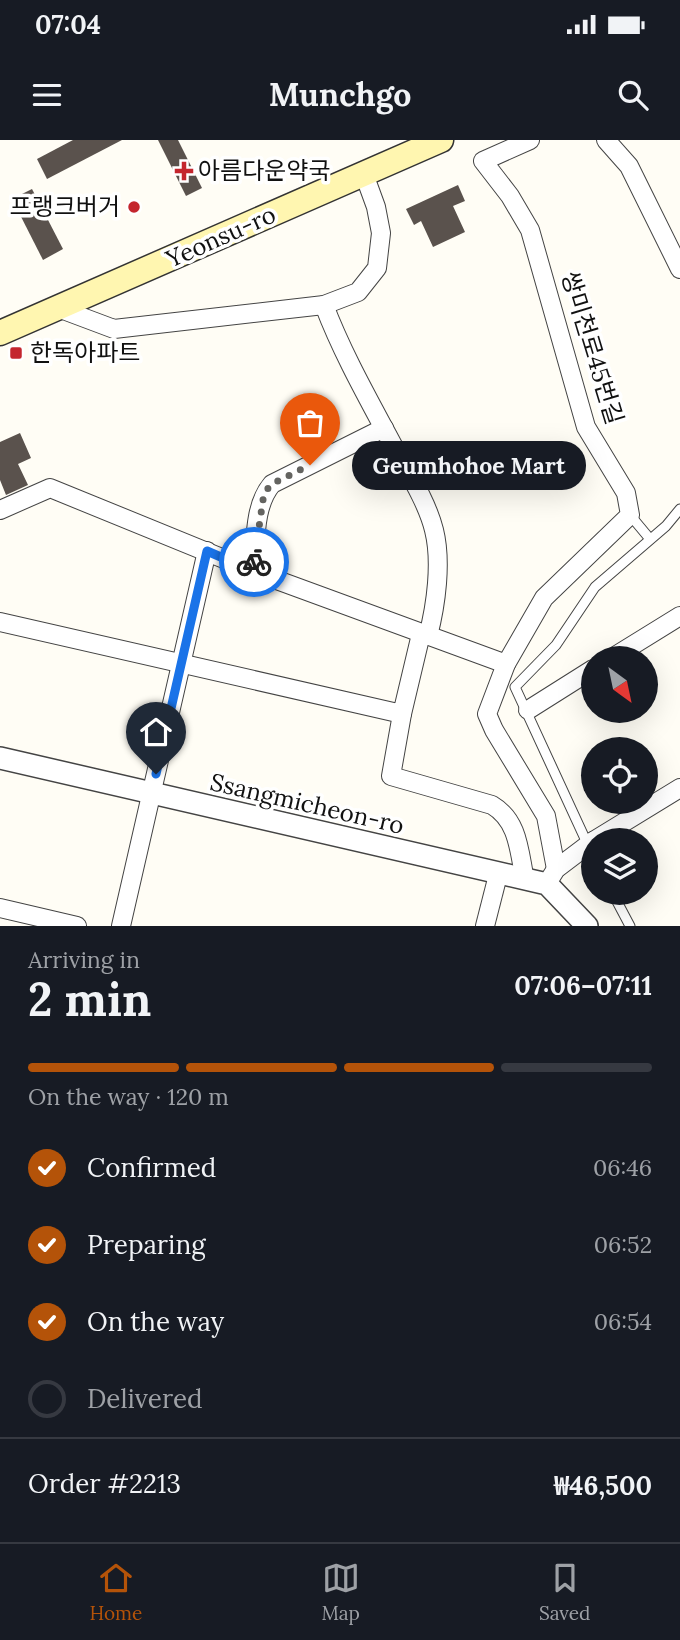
<!DOCTYPE html>
<html lang="en">
<head>
<meta charset="utf-8">
<style>
	body { margin:0; font-family:Lora,"Noto Sans KR",serif; background:#242831; color:#f1f3f6; height:100vh; display:flex; flex-direction:column; font-size:26px; white-space:nowrap }
	* { box-sizing:border-box; margin:0 }
	p { font-size:23px; color:#9ea1a6 }
	.icon { flex:none; width:38px; height:38px; fill:none; stroke:currentColor; stroke-width:2; stroke-linecap:round; stroke-linejoin:round }
	.map { position:relative; height:786px; overflow:hidden }
	.side { display:flex; flex-direction:column; background:#171b24; flex:1 }
	.side>* { flex:none }
	.needle { width:46px; rotate:147deg }
	.fabs { position:absolute; left:581px; top:506px; display:grid; gap:14px }
	.fabs a { display:grid; place-items:center; width:77px; height:77px; border-radius:50%; background:#171b24; box-shadow:0 7px 28px #0002; font-size:35px }
	.pin { position:absolute; display:grid; place-items:center; width:60px; height:60px; color:#fff; margin:-72px -30px; border-radius:50% 50% 50% 0; rotate:-45deg; box-shadow:0 0 7px #0007 }
	.pin .icon { rotate:45deg }
	.courier { position:absolute; display:grid; place-items:center; width:70px; height:70px; margin:-35px; border:5px solid #1a73e8; border-radius:50%; background:#fff; color:#222; box-shadow:0 2px 9px #0007 }
	.bubble { position:absolute; height:49px; border-radius:24px; background:#171b24; box-shadow:0 7px 28px #0002; font-size:23px; font-weight:800; line-height:49px; text-align:center }
	.headline em { font-style:normal; font-weight:800 }
	.headline div { display:flex; flex-direction:column-reverse }
	.headline { display:flex; align-items:center; justify-content:space-between; height:119px; padding:0 28px }
	h1 { font-size:46px; font-weight:800; line-height:52px }
	.bar { display:grid; grid-template-columns:repeat(4,1fr); gap:10px 7px; align-content:center; height:84px; padding:0 28px }
	.bar i { height:9px; border-radius:5px; background:#363941 }
	.bar .active { background:#b45309 }
	.bar p { grid-column:span 4 }
	.line { display:flex; align-items:center; gap:18px; padding:0 28px; border-top:2px solid #363941 }
	.line div { flex:1 }
	ol { padding:0 28px; list-style:none }
	li { display:flex; align-items:center; gap:21px; height:77px }
	li p { margin-inline-start:auto }
	li .icon { padding:7px; border-radius:50%; background:#b45309; color:#fff; stroke-width:4 }
	li:last-child { color:#9ea1a6 }
	li i { width:38px; height:38px; border:4px solid #363941; border-radius:50% }
	.status { display:flex; justify-content:space-between; align-items:center; height:49px; padding:0 35px; background:#171b24; direction:ltr }
	.status svg { height:19px; fill:currentColor }
	header { display:flex; justify-content:space-between; align-items:center; height:91px; padding:0 28px; background:#171b24; font-size:32px; font-weight:800 }
	.menu { display:flex; justify-content:space-around; align-items:center; height:98px; border-top:2px solid #363941; background:#171b24; font-size:19px; color:#9ea1a6 }
	.menu a { display:grid; justify-items:center; gap:4px }
	.menu .active { color:#b45309 }
	.map>svg:first-child { display:block }
	.building { fill:#5a524d }
	.lines { fill:none; stroke-linecap:round; stroke-linejoin:round }
	.service-casing { stroke:#444; stroke-width:11 }
	.minor-casing { stroke:#444; stroke-width:20 }
	.tertiary-casing { stroke:#444; stroke-width:24 }
	.secondary-casing { stroke:#333; stroke-width:27 }
	.service { stroke:#fff; stroke-width:9 }
	.minor { stroke:#fff; stroke-width:18 }
	.tertiary { stroke:#fff; stroke-width:21 }
	.secondary { stroke:#fff6b0; stroke-width:24 }
	.done { stroke:#646461; stroke-width:7; stroke-dasharray:0 12.6 }
	.route { stroke:#1a73e8; stroke-width:9 }
	.poi-dot { fill:#c4262e; stroke:#fff; stroke-width:2.5 }
	.labels { text-anchor:middle; stroke-width:7; stroke-linejoin:round; paint-order:stroke }
	.poi-label { font-size:24px; fill:#111; stroke:#fff; text-anchor:start }
	.street-label { font-size:24px; fill:#111; stroke:#fff }
</style>
</head>
<body>
<div class="status"><b>07:04</b><svg viewBox="0 0 49 12"><path d="M0 12V9h3v3zM5 12V6h3v6zM10 12V3h3v9zM15 12V0h3v12zM26 1h20v11H26zM47 4h2v5h-2z"/></svg></div>
<header><svg class="icon" aria-label="menu" viewBox="0 0 24 24"><path d="M4 6h16M4 12h16M4 18h16"/></svg>Munchgo<svg class="icon" aria-label="search" viewBox="0 0 24 24"><circle cx="10" cy="10" r="6"/><path d="M15 15l6 6"/></svg></header>
<div class="map">
<svg width="680" height="786" viewBox="0 0 680 786">
	<rect width="100%" height="100%" fill="#fffdf5"/>
	<g class="building">
		<path d="M73 0H122L47 39 37 19Z"/>
		<path d="M158 0H178L202 48 186 56Z"/>
		<path d="M458 45 465 61 453 66 465 92 433 107 421 81 414 85 406 69Z"/>
		<path d="M32 49 63 109 43 120 12 59Z"/>
		<path d="M20 293 31 318 18 324 28 345 6 355 0 340V302Z"/>
	</g>
	<g class="lines">
		<defs>
			<g id="service">
				<path d="M630 375 650 399"/>
				<path d="M593 716 515 547 556 505 595 447 666 386 680 369"/>
				<path d="M612 752 630 786"/>
			</g>
			<g id="minor">
				<path d="M530 0 483 21 510 56 530 90 586 287 626 353 630 375 544 458 506 524 487 574 494 590 546 676 556 729"/>
				<path d="M606 0 629 26 680 129"/>
				<path d="M324 165C343 215 370 262 395 309 409 334 427 362 434 390 442 422 436 465 428 496"/>
				<path d="M58 168 114 189 324 165 358 152 377 128 381 93 376 67 364 34"/>
				<path d="M0 370 50 348 266 436 506 524"/>
				<path d="M253 431C256 404 253 366 272 344L384 288"/>
				<path d="M0 482 402 574 421 494"/>
				<path d="M612 518 680 476"/>
				<path d="M528 570 593 529"/>
				<path d="M402 574 391 636 492 665C519 681 519 712 525 740"/>
				<path d="M595 700 680 648"/>
				<path d="M551 737 556 729 593 701"/>
				<path d="M0 768 77 786"/>
				<path d="M121 786 207 411"/>
				<path d="M485 786 498 735"/>
			</g>
			<path id="tertiary" d="M0 618 547 744 587 786"/>
			<path id="secondary" d="M0 193 441 0"/>
		</defs>
		<use href="#service" class="service-casing"/>
		<use href="#minor" class="minor-casing"/>
		<use href="#tertiary" class="tertiary-casing"/>
		<use href="#secondary" class="secondary-casing"/>
		<use href="#service" class="service"/>
		<use href="#minor" class="minor"/>
		<use href="#tertiary" class="tertiary"/>
		<use href="#secondary" class="secondary"/>
	</g>
	<g class="lines">
		<path class="done" d="M254 422 264 353 272 344 310 325"/>
		<path class="route" d="M156 634 207 411 253 431 254 422"/>
	</g>
	<g class="poi-dot">
		<path d="M180.5 20.5h7v7h7v7h-7v7h-7v-7h-7v-7h7z"/>
		<circle cx="134" cy="67" r="7"/>
		<rect x="9" y="206" width="14" height="14" rx="3.5"/>
	</g>
	<g class="labels">
		<g class="poi-label">
			<text x="198" y="39">아름다운약국</text>
			<text x="120" y="75" text-anchor="end">프랭크버거</text>
			<text x="30" y="221">한독아파트</text>
		</g>
		<g class="street-label">
			<text transform="translate(221 97) rotate(-24)" y="8">Yeonsu-ro</text>
			<text transform="translate(592 208) rotate(73)" y="8">쌍미천로45번길</text>
			<text transform="translate(307 664) rotate(13)" y="8">Ssangmicheon-ro</text>
		</g>
	</g>
</svg>
<div class="fabs">
<a><svg class="needle" viewBox="-14 -14 28 28"><path d="M0-13l5 13h-10z" fill="#e53935"/><path d="M0 13l5-13h-10z" fill="#9ea1a6"/></svg></a>
<a><svg class="icon" aria-label="locate" viewBox="0 0 24 24"><circle cx="12" cy="12" r="6"/><path d="M12 2v4M12 18v4M2 12h4M18 12h4"/></svg></a>
<a><svg class="icon" aria-label="layers" viewBox="0 0 24 24"><path d="M12 4l9 5-9 5-9-5zM3 14l9 5 9-5"/></svg></a>
</div>
<div class="pin" style="left:310px;top:325px;background:#ea580c"><svg class="icon" aria-label="bag" viewBox="0 0 24 24"><path d="M5 8h14l-1 12H6zM9 8a3 3 0 0 1 6 0"/></svg></div>
<div class="pin" style="left:156px;top:634px;background:#1f2937"><svg class="icon" aria-label="home" viewBox="0 0 24 24"><path d="M3 11l9-7 9 7M6 9v11h12V9"/></svg></div>
<div class="courier" style="left:254px;top:422px"><svg class="icon" aria-label="bike" viewBox="0 0 24 24"><circle cx="6" cy="16" r="4"/><circle cx="18" cy="16" r="4"/><path d="M6 16l4-8h5l3 8M10 8l3 8H6M13 5h3"/></svg></div>
<div class="bubble" style="left:352px;top:301px;width:234px">Geumhohoe Mart</div>
</div>
<section class="side">
<div class="headline"><div><h1>2 min</h1><p>Arriving in</p></div><em>07:06–07:11</em></div>
<div class="bar"><i class="active"></i><i class="active"></i><i class="active"></i><i></i><p>On the way · 120 m</p></div>
<ol>
<li><svg class="icon" aria-label="check" viewBox="0 0 24 24"><path d="M5 12l5 5 9-10"/></svg>Confirmed<p>06:46</p></li>
<li><svg class="icon" aria-label="check" viewBox="0 0 24 24"><path d="M5 12l5 5 9-10"/></svg>Preparing<p>06:52</p></li>
<li><svg class="icon" aria-label="check" viewBox="0 0 24 24"><path d="M5 12l5 5 9-10"/></svg>On the way<p>06:54</p></li>
<li><i></i>Delivered</li>
</ol>
<div class="line" style="height:91px"><div>Order #2213</div><b>₩46,500</b></div>
</section>
<nav class="menu">
<a class="active"><svg class="icon" aria-label="home" viewBox="0 0 24 24"><path d="M3 11l9-7 9 7M6 9v11h12V9"/></svg>Home</a>
<a><svg class="icon" aria-label="map" viewBox="0 0 24 24"><path d="M3 6l6-2 6 2 6-2v14l-6 2-6-2-6 2zM9 4v14M15 6v14"/></svg>Map</a>
<a><svg class="icon" aria-label="saved" viewBox="0 0 24 24"><path d="M7 4h10v16l-5-4-5 4z"/></svg>Saved</a>
</nav>
</body>
</html>
